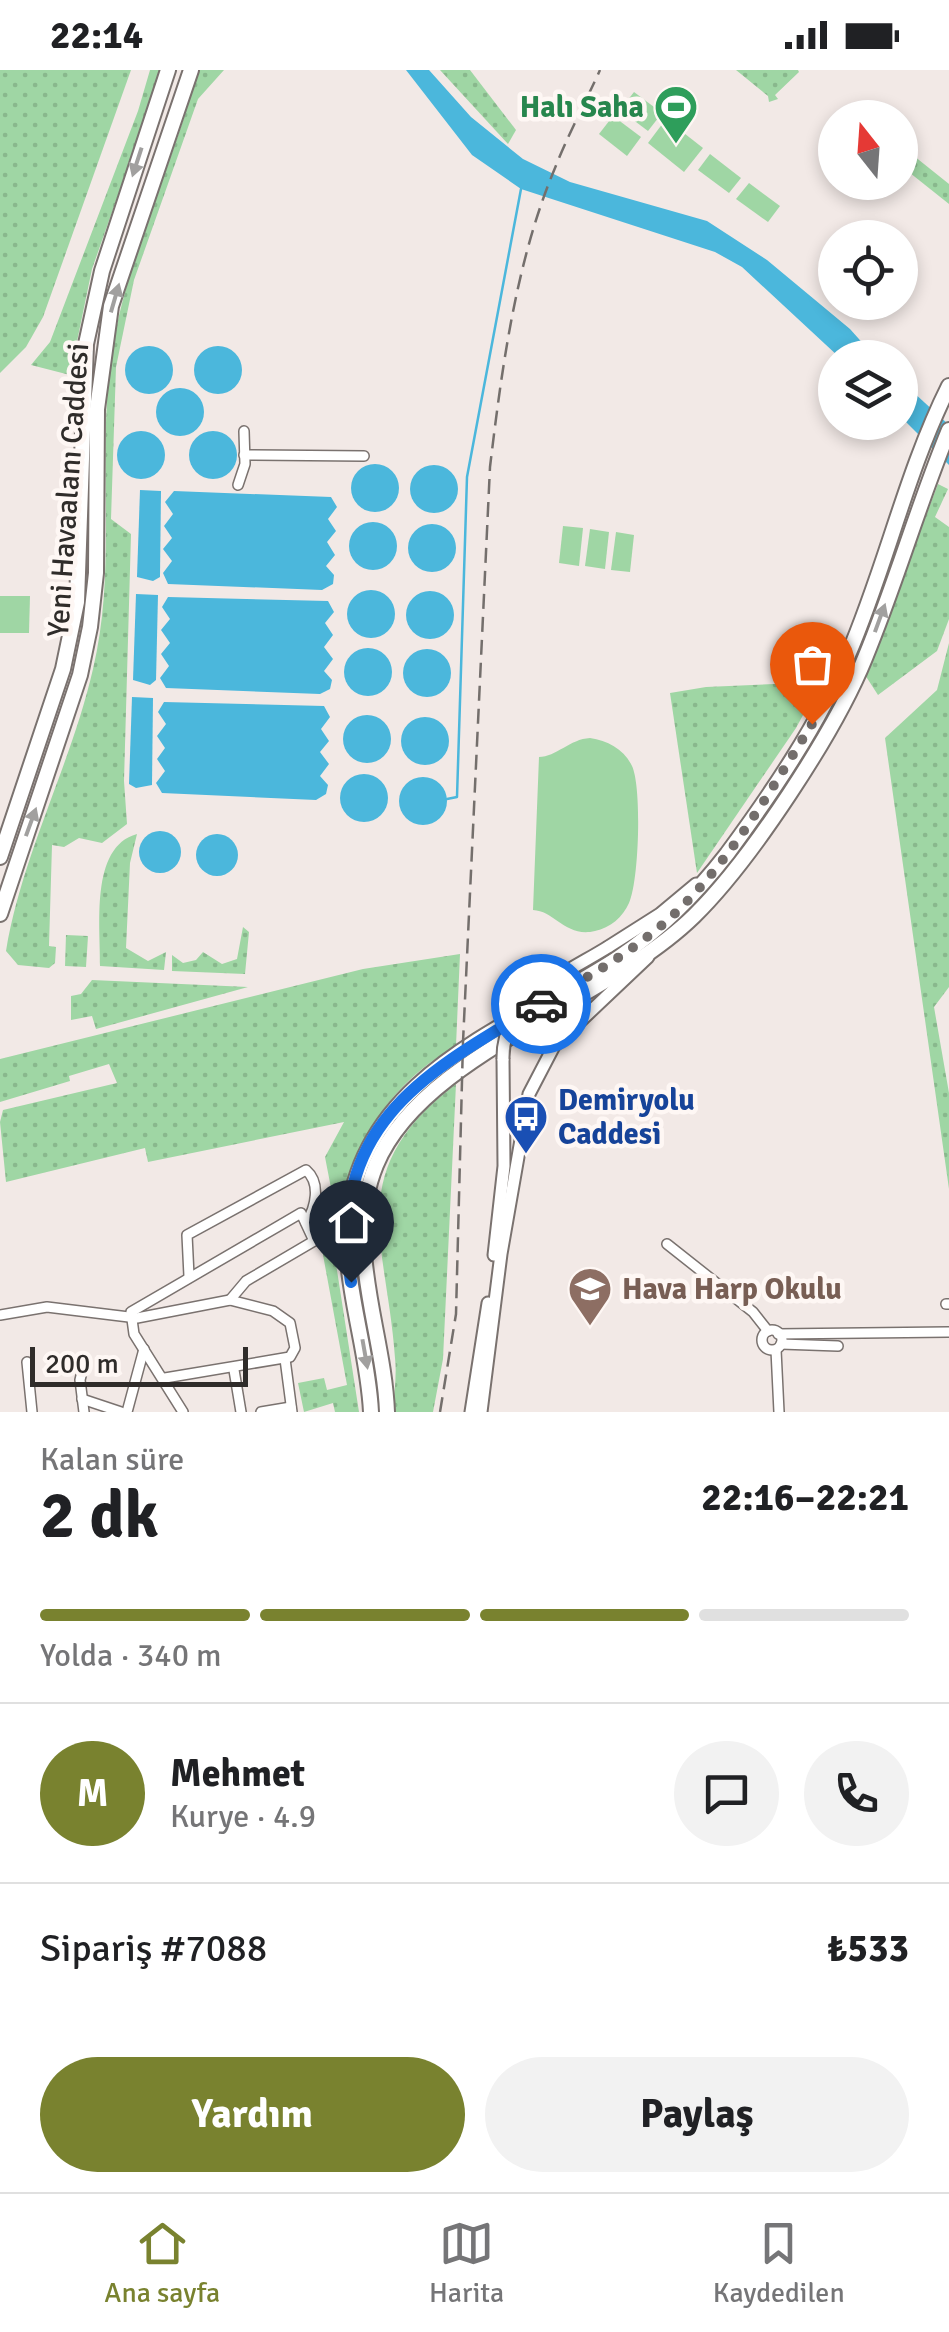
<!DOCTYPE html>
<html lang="tr">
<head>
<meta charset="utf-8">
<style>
	body { margin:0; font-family:Signika,sans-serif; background:#f2f2f2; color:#202124; height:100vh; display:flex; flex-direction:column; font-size:38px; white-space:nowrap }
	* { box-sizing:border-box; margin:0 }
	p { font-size:32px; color:#757577 }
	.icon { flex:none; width:55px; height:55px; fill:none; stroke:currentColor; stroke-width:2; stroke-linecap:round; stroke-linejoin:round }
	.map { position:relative; height:1342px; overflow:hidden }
	.sheet { display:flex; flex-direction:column; background:#fff; flex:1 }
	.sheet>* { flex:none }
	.needle { width:65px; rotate:343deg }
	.fabs { position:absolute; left:818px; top:30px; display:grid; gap:20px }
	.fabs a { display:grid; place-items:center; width:100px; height:100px; border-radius:50%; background:#fff; box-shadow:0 5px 15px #0003; font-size:50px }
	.scale { position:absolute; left:30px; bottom:25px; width:218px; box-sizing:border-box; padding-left:10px; border:5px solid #2f2c2a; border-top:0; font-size:28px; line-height:35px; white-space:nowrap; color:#2f2c2a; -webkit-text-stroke:8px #fef7f4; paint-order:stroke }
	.pin { position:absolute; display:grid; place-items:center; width:85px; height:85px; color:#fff; margin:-102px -42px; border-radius:50% 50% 50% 0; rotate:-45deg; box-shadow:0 0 10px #0007 }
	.pin .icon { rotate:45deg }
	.courier { position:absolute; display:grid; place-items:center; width:100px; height:100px; margin:-50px; border:8px solid #1a73e8; border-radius:50%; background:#fff; color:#222; box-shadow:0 2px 12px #0007 }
	.head em { font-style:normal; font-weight:700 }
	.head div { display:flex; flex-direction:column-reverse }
	.head { display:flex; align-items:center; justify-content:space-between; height:170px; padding:0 40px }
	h1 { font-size:65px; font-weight:700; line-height:75px }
	.bar { display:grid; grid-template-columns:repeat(4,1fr); gap:15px 10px; align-content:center; height:120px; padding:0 40px }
	.bar i { height:12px; border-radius:8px; background:#e0e0e0 }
	.bar .selected { background:#79822f }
	.bar p { grid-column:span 4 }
	.line { display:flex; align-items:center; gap:25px; padding:0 40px; border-top:2px solid #e0e0e0 }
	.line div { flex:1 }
	.round { display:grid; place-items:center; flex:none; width:105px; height:105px; border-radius:52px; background:#f2f2f2 }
	.action { display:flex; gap:20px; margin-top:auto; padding:20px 40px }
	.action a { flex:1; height:115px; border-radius:60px; background:#79822f; color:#fff; font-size:40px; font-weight:700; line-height:115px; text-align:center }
	.action a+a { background:#f2f2f2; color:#202124 }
	.status { display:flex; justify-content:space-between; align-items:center; height:70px; padding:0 50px; background:#fff; direction:ltr }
	.status svg { height:28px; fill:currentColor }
	.tab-bar { display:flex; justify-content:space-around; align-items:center; height:140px; border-top:2px solid #e0e0e0; background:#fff; font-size:28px; color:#757577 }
	.tab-bar a { display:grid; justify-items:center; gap:5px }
	.tab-bar .selected { color:#79822f }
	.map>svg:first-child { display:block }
	.grass { fill:url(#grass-dots) }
	.pitch { fill:#9fd6a4 }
	.water { fill:#4bb7dc }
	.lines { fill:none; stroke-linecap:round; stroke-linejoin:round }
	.stream { stroke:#4bb7dc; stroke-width:2.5 }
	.minor-casing { stroke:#7a726f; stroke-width:12 }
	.secondary-casing { stroke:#7a726f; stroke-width:15 }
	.primary-casing { stroke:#7a726f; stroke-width:18 }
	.trunk-casing { stroke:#7a726f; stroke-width:18 }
	.minor { stroke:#fff; stroke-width:9 }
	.secondary { stroke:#fff; stroke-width:11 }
	.primary { stroke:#fff; stroke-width:14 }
	.trunk { stroke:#fff; stroke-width:14 }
	.rail { stroke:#746f6c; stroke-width:2.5; stroke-dasharray:15 8; stroke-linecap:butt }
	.secondary-bridge-casing { stroke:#7a726f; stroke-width:15; stroke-linecap:butt }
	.secondary-bridge { stroke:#fff; stroke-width:11 }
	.oneway { fill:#a1a09f }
	.done { stroke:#736e6c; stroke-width:10; stroke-dasharray:0 18 }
	.route { stroke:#1a73e8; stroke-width:12 }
	.labels { text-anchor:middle; stroke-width:9; stroke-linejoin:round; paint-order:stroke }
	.leisure-label { font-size:30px; font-weight:bold; fill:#27864d; stroke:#fef7f4; text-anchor:end }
	.street-label { font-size:30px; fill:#2f2c2a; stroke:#fef7f4 }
	.transit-label { font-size:30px; font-weight:bold; fill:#164399; stroke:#fef7f4; text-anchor:start }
	.education-label { font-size:30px; font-weight:bold; fill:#785e54; stroke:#fef7f4; text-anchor:start }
</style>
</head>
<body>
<div class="status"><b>22:14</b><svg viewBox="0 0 49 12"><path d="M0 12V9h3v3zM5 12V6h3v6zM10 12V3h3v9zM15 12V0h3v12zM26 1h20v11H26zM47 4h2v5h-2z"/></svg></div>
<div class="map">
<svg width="949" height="1342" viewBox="0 0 949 1342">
	<defs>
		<pattern id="grass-dots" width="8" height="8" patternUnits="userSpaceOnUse" patternTransform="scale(2.5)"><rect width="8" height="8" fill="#9fd6a4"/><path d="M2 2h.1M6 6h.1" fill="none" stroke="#89b88d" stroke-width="1.8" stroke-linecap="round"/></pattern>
	</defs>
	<rect width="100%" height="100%" fill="#f2e9e6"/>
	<g class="grass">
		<path d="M0 0H131L43 247 26 277 0 303Z"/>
		<path d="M150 0H162L92 199 70 305 31 295 50 272 138 41Z"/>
		<path d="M198 0H224L198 29 134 210 116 297 111 449 131 464 124 711 127 754 102 773 79 768 64 777 52 775 49 876 56 877 55 893 49 898 18 895 6 881C22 784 71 695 93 599 118 495 96 387 112 282 127 185 174 94 198 0Z"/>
		<path d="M440 0H470L516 60 508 74Z"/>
		<path d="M736 0H798L799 2 775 25 778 29 769 32 768 26Z"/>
		<path d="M909 82 949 114V134L900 95Z"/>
		<path d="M938 414 948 419 935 447 949 457V549L937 581 878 625 865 605Z"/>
		<path d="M949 573V917L934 937 949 1023V1119L885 668 937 620Z"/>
		<path d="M821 612 796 658 697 803 670 623 706 617Z"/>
		<path d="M137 764 130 793 126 878 148 891 166 882 164 900 100 896C101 858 89 777 137 764Z"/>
		<path d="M243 857 249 862 245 904 172 901V885L183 893 196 890 203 882 222 894 237 889Z"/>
		<path d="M66 865 88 866 86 897 65 896Z"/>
		<path d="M460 884 456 976C380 1019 343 1089 342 1175L325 1087 344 1052 148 1092 145 1078 6 1112 0 1052 3 1040 117 1013 109 994 69 1006 70 1011 0 1032V989L363 899Z"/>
		<path d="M92 910 248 917 96 959 92 946 71 950V926L81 924Z"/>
		<path d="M456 1014 443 1289 433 1342H393C394 1324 397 1305 395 1288 387 1172 341 1101 456 1014Z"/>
		<path d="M325 1123 359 1342H335L333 1333 304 1342 298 1313 324 1308 327 1320 347 1315 316 1147Z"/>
	</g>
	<g class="pitch">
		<path d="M634 22 662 43 648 61 620 40Z"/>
		<path d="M613 46 641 67 627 86 599 64Z"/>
		<path d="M666 49 703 78 684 102 648 73Z"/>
		<path d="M710 84 741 108 729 123 698 100Z"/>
		<path d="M749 113 780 136 768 152 736 129Z"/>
		<path d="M563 456 583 458 579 496 559 493Z"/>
		<path d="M590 459 609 462 605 499 585 496Z"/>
		<path d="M616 462 634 465 630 502 611 500Z"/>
		<path d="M0 526H30L29 563H0Z"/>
		<path d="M590 668C608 671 624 679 632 696 642 717 639 812 629 833 623 847 610 858 595 861 566 868 555 841 533 840L539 687C556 687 570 669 590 668Z"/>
	</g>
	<g class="water">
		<path d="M406 0H429L471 47 523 89 570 112 707 151 767 190 850 259 875 287H839L742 197 715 182 521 119 472 85Z"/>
		<circle cx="149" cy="300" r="24"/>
		<circle cx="218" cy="300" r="24"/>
		<path d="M900 310 949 355V395L900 346Z"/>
		<circle cx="180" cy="342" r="24"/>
		<circle cx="213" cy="385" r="24"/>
		<circle cx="141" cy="385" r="24"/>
		<circle cx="375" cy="418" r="24"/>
		<circle cx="434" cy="419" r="24"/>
		<path d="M140 420 161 421 160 507 153 511 137 507Z"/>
		<path d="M174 421 331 427 337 437 328 449 336 461 327 472 335 485 326 496 334 505 333 514 322 520 168 514 163 503 172 491 163 479 172 468 164 456 173 444 165 432Z"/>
		<circle cx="373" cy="476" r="24"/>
		<circle cx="432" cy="478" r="24"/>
		<circle cx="371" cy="544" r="24"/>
		<circle cx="430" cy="545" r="24"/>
		<path d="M136 524 158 525 156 610 150 615 133 610Z"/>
		<path d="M168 527 328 531 334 542 325 553 333 565 324 577 333 589 324 601 332 610 330 619 320 624 166 618 160 608 169 596 161 584 170 573 161 560 170 549 162 537Z"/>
		<circle cx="368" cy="602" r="24"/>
		<circle cx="427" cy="603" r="24"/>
		<path d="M132 627 153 628 152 715 136 718 129 714Z"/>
		<path d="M164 632 324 636 330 647 321 659 329 671 320 682 329 694 320 706 328 715 326 724 316 730 162 723 156 713 165 701 157 689 165 678 157 666 166 654 158 642Z"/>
		<circle cx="367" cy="669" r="24"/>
		<circle cx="425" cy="671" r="24"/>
		<circle cx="364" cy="728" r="24"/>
		<circle cx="423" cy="731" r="24"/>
		<circle cx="160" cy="782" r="21"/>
		<circle cx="217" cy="785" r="21"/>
	</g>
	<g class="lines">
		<path class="stream" d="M447 729 457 727 467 407 521 119"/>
		<defs>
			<g id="minor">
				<path d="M244 385 364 386"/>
				<path d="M238 415 245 394 244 361"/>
				<path d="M667 1174 753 1242 768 1261"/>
				<path d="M189 1206 187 1165 306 1100C321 1113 316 1137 306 1153"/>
				<path d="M946 1234H949"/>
				<path d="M0 1245 47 1237 137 1248 230 1230 273 1241 290 1253 295 1278 290 1287 165 1308"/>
				<circle cx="772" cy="1270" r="10"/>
				<path d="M778 1264 948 1262"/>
				<path d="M781 1274 838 1276"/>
				<path d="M776 1280 779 1342"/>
				<path d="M285 1289 292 1342"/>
				<path d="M27 1292 32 1342"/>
				<path d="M234 1300 241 1342"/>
				<path d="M82 1329 121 1342"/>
				<path d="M84 1342 80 1310 85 1289"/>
				<path d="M127 1342 144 1279"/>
				<path d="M183 1342 134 1264 131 1242 301 1143 314 1171 246 1211 230 1230"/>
				<path d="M261 1342 291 1337"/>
			</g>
			<g id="secondary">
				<path d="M608 877 660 844 696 814"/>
				<path d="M494 1185 504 1096 503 989"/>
				<path d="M471 1342 488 1233"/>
				<path d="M481 1342 501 1184 529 1024 554 976 648 887"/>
			</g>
			<g id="primary">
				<path d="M0 787 63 599 77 532 86 274 102 201 168 0"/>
				<path d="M0 844 80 605 90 557 96 503 97 339 111 236 191 0"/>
			</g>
			<g id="trunk">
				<path d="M371 1342C368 1277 342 1213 348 1148 363 1003 513 957 618 888 660 860 696 824 727 784 772 723 818 655 848 585 886 497 906 402 949 316"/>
				<path d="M387 1342C384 1260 343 1175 376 1095 422 984 604 934 694 846 751 790 835 662 865 588 896 513 918 435 949 360"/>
			</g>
		</defs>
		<use href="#minor" class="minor-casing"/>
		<use href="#secondary" class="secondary-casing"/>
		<use href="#primary" class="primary-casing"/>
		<use href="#trunk" class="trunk-casing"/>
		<use href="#minor" class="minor"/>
		<use href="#secondary" class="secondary"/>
		<use href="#primary" class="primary"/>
		<use href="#trunk" class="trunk"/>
		<path class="rail" d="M440 1342 456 1244 463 972 490 397C502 297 516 191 555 98 568 65 585 33 600 0"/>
		<defs>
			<path id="secondary-bridge" d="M503 989C502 928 563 905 608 877"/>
		</defs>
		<use href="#secondary-bridge" class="secondary-bridge-casing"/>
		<use href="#secondary-bridge" class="secondary-bridge"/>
	</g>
	<defs><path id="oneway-solid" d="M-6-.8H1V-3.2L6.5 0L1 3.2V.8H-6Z" transform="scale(2.5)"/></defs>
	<g class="oneway">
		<use href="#oneway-solid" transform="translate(137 92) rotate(108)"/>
		<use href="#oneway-solid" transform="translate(115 228) rotate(-74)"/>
		<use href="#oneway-solid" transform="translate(880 548) rotate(-70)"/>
		<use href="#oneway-solid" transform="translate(31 752) rotate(-70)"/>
		<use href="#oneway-solid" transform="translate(365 1284) rotate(80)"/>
	</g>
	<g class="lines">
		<path class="done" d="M541 934C586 908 631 883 670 848 729 794 770 721 812 654"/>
		<path class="route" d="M351 1212C327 1055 424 1003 541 934"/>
	</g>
	<defs>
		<symbol id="stadium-pin" viewBox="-11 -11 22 30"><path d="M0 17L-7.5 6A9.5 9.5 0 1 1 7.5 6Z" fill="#2e9e5b" stroke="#fef7f4"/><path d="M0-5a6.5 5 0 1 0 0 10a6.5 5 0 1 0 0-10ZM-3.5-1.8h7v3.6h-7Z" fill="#fff"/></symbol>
		<symbol id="bus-pin" viewBox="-11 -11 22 30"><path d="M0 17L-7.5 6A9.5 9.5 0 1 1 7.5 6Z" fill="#1a4fb4" stroke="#fef7f4"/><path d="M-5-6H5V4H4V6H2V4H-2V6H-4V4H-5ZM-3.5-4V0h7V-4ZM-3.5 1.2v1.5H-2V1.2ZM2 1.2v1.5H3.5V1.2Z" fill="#fff"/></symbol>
		<symbol id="school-pin" viewBox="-11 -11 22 30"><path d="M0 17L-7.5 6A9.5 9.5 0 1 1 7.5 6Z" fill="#8d6e63" stroke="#fef7f4"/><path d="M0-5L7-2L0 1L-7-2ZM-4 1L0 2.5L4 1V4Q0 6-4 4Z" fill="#fff"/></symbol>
	</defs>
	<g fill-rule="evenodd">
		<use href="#stadium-pin" x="651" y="12" width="50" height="68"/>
		<use href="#bus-pin" x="501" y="1022" width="50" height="68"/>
		<use href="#school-pin" x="565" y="1194" width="50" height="68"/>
	</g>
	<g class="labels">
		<g class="leisure-label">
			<text x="644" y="47">Halı Saha</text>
		</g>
		<g class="street-label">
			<text transform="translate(68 420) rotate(-86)" y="10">Yeni Havaalanı Caddesi</text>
		</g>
		<g class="transit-label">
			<text x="558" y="1040">Demiryolu<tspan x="558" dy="34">Caddesi</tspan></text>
		</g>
		<g class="education-label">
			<text x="622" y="1229">Hava Harp Okulu</text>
		</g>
	</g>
</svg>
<div class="fabs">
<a><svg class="needle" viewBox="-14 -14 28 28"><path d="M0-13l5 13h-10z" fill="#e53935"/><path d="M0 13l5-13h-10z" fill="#757577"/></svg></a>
<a><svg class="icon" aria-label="locate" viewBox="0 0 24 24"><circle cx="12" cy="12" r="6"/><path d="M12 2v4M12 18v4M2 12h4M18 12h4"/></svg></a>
<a><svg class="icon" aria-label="layers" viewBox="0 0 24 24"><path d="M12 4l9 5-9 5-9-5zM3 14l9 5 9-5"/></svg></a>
</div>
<div class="scale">200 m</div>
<div class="pin" style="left:812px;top:654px;background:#ea580c"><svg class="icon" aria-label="bag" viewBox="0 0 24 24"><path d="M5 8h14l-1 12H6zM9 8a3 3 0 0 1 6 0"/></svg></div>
<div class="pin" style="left:351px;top:1212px;background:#1f2937"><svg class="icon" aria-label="home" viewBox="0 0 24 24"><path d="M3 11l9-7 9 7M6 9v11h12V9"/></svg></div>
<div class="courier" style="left:541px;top:934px"><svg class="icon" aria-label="car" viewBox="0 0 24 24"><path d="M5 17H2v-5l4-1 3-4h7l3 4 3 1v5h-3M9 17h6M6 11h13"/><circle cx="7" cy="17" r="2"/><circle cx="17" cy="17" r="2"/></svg></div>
</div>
<section class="sheet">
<div class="head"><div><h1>2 dk</h1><p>Kalan süre</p></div><em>22:16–22:21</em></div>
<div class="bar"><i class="selected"></i><i class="selected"></i><i class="selected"></i><i></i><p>Yolda · 340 m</p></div>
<div class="line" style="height:180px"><b class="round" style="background:#79822f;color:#fff">M</b><div><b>Mehmet</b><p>Kurye · 4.9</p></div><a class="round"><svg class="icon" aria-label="chat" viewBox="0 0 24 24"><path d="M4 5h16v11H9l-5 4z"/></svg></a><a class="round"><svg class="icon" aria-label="phone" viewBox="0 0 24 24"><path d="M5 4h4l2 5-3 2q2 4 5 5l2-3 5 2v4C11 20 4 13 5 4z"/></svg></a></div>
<div class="line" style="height:130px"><div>Sipariş #7088</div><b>₺533</b></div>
<div class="action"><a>Yardım</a><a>Paylaş</a></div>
</section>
<nav class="tab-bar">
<a class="selected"><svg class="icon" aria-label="home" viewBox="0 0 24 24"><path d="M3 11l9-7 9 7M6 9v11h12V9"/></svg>Ana sayfa</a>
<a><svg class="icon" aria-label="map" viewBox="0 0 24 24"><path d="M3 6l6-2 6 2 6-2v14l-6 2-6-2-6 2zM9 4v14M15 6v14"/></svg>Harita</a>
<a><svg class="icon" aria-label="saved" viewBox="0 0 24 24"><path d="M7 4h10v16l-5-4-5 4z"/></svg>Kaydedilen</a>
</nav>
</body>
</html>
